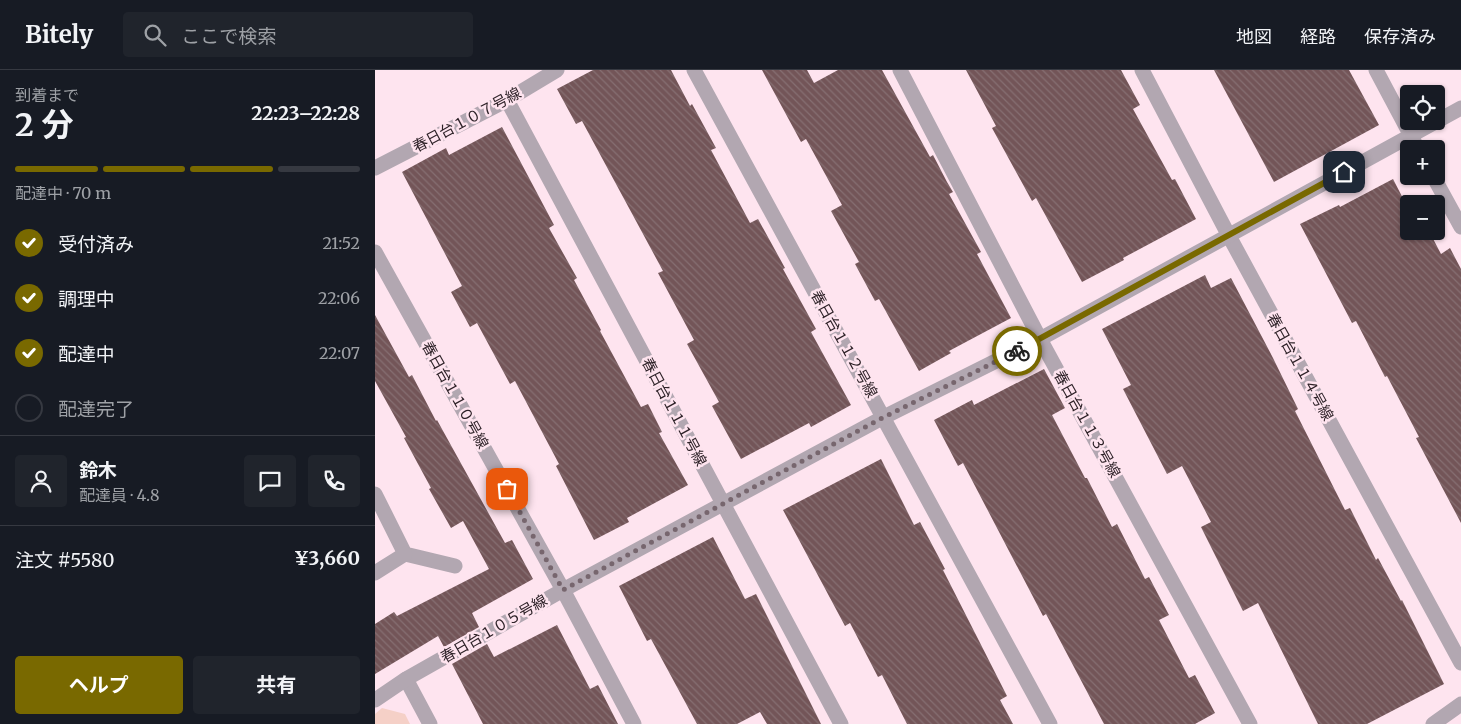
<!DOCTYPE html>
<html lang="ja">
<head>
<meta charset="utf-8">
<style>
	body { margin:0; font-family:Merriweather,"Noto Sans JP",serif; background:#20242c; color:#f1f3f6; height:100vh; display:flex; flex-direction:column; font-size:19px; white-space:nowrap }
	* { box-sizing:border-box; margin:0 }
	p { font-size:16px; color:#9ea1a6 }
	.icon { flex:none; width:28px; height:28px; fill:none; stroke:currentColor; stroke-width:2; stroke-linecap:round; stroke-linejoin:round }
	.map { position:relative; flex:1; overflow:hidden }
	.sheet { display:flex; flex-direction:column; background:#171b24; width:375px }
	.sheet>* { flex:none }
	.fabs { position:absolute; left:1025px; top:15px; display:grid; gap:10px }
	.fabs a { display:grid; place-items:center; width:45px; height:45px; border-radius:5px; background:#171b24; box-shadow:0 1px 4px #0004; font-size:25px }
	.pin { position:absolute; display:grid; place-items:center; width:42px; height:42px; color:#fff; margin:-21px; border-radius:10px; box-shadow:0 2px 8px #0006 }
	.courier { position:absolute; display:grid; place-items:center; width:50px; height:50px; margin:-25px; border:4px solid #796900; border-radius:50%; background:#fff; color:#222; box-shadow:0 1px 6px #0007 }
	.head em { font-style:normal; font-weight:700 }
	.head div { display:flex; flex-direction:column-reverse }
	.head { display:flex; align-items:center; justify-content:space-between; height:85px; padding:0 15px }
	h1 { font-size:32px; font-weight:700; line-height:38px }
	.bar { display:grid; grid-template-columns:repeat(4,1fr); gap:8px 5px; align-content:center; height:60px; padding:0 15px }
	.bar i { height:6px; border-radius:4px; background:#363941 }
	.bar .active { background:#796900 }
	.bar p { grid-column:span 4 }
	.line { display:flex; align-items:center; gap:12px; padding:0 15px; border-top:1px solid #363941 }
	.line div { flex:1 }
	.round { display:grid; place-items:center; flex:none; width:52px; height:52px; border-radius:5px; background:#20242c }
	ol { padding:0 15px; list-style:none }
	li { display:flex; align-items:center; gap:15px; height:55px }
	li p { margin-inline-start:auto }
	li .icon { padding:5px; border-radius:50%; background:#796900; color:#fff; stroke-width:4 }
	li:last-child { color:#9ea1a6 }
	li i { width:28px; height:28px; border:2px solid #363941; border-radius:50% }
	.cta { display:flex; gap:10px; margin-top:auto; padding:10px 15px }
	.cta a { flex:1; height:58px; border-radius:5px; background:#796900; color:#fff; font-size:20px; font-weight:700; line-height:58px; text-align:center }
	.cta a+a { background:#20242c; color:#f1f3f6 }
	header { display:flex; align-items:center; gap:30px; box-sizing:border-box; height:70px; padding:0 25px; background:#171b24; border-bottom:1px solid #363941 }
	header strong { font-size:24px }
	nav { display:flex; gap:28px; margin-inline-start:auto; font-size:18px }
	.search { width:350px; height:45px; background:#20242c; display:flex; align-items:center; gap:12px; box-sizing:border-box; padding:0 18px; border-radius:5px; color:#9ea1a6; font-size:19px }
	main { display:flex; flex:1; min-height:0 }
	.map>svg:first-child { display:block }
	.green { fill:#f5d0c7 }
	.building { fill:url(#building-back-hatch) }
	.lines { fill:none; stroke-linecap:round; stroke-linejoin:round }
	.minor { stroke:#b2a7b1; stroke-width:15 }
	.done { stroke:#77666e; stroke-width:5; stroke-dasharray:0 9 }
	.route { stroke:#796900; stroke-width:6 }
	.labels { text-anchor:middle; stroke-width:5; stroke-linejoin:round; paint-order:stroke }
	.street-label { font-size:15px; fill:#2e2228; stroke:#fee4ef }
</style>
</head>
<body>
<header>
<strong>Bitely</strong>
<div class="search"><svg class="icon" aria-label="search" viewBox="0 0 24 24"><circle cx="10" cy="10" r="6"/><path d="M15 15l6 6"/></svg>ここで検索</div>
<nav><a>地図</a><a>経路</a><a>保存済み</a></nav>
</header>
<main>
<section class="sheet">
<div class="head"><div><h1>2 分</h1><p>到着まで</p></div><em>22:23–22:28</em></div>
<div class="bar"><i class="active"></i><i class="active"></i><i class="active"></i><i></i><p>配達中 · 70 m</p></div>
<ol>
<li><svg class="icon" aria-label="check" viewBox="0 0 24 24"><path d="M5 12l5 5 9-10"/></svg>受付済み<p>21:52</p></li>
<li><svg class="icon" aria-label="check" viewBox="0 0 24 24"><path d="M5 12l5 5 9-10"/></svg>調理中<p>22:06</p></li>
<li><svg class="icon" aria-label="check" viewBox="0 0 24 24"><path d="M5 12l5 5 9-10"/></svg>配達中<p>22:07</p></li>
<li><i></i>配達完了</li>
</ol>
<div class="line" style="height:90px"><a class="round"><svg class="icon" aria-label="person" viewBox="0 0 24 24"><circle cx="12" cy="8" r="4"/><path d="M4 21q1-7 8-7t8 7"/></svg></a><div><b>鈴木</b><p>配達員 · 4.8</p></div><a class="round"><svg class="icon" aria-label="chat" viewBox="0 0 24 24"><path d="M4 5h16v11H9l-5 4z"/></svg></a><a class="round"><svg class="icon" aria-label="phone" viewBox="0 0 24 24"><path d="M5 4h4l2 5-3 2q2 4 5 5l2-3 5 2v4C11 20 4 13 5 4z"/></svg></a></div>
<div class="line" style="height:65px"><div>注文 #5580</div><b>¥3,660</b></div>
<div class="cta"><a>ヘルプ</a><a>共有</a></div>
</section>
<div class="map">
<svg width="1086" height="654" viewBox="0 0 1086 654">
	<defs>
		<pattern id="building-back-hatch" width="6" height="6" patternUnits="userSpaceOnUse" patternTransform="scale(1.25)"><rect width="6" height="6" fill="#735558"/><path d="M-1 5l2 2M0 0l6 6M5-1l2 2" fill="none" stroke="#866f72"/></pattern>
	</defs>
	<rect width="100%" height="100%" fill="#fee4ef"/>
	<path class="green" d="M7 638 30 644 35 654H0V644Z"/>
	<g class="building">
		<path d="M218 0H296L315 36 317 34 341 78 336 80 375 153 383 149 410 198 408 199 441 259 436 262 476 335 436 357 434 353 366 389 337 336 344 332 312 274 319 270 283 203 288 201 207 51 201 54 182 19Z"/>
		<path d="M387 0H432L439 13 463 0H507L555 87 558 85 572 112 578 122 574 124 606 182 602 184 636 248 574 281 576 283 544 301 504 229 500 231 480 194 484 192 456 141 467 135 431 69 426 72Z"/>
		<path d="M591 0H746L765 35 758 39 797 110 800 109 821 149 748 188 749 190 707 212 661 128 657 131 617 58 621 56Z"/>
		<path d="M839 0H974L1004 55 899 112Z"/>
		<path d="M127 57 179 155 174 158 202 208 199 210 226 260 225 261 266 337 273 334 287 362 284 363 313 415 252 448 254 452 219 470 181 396 184 394 140 311 135 314 102 253 95 257 76 222 87 216 27 102 71 78 74 85Z"/>
		<path d="M1018 109 1034 140V161H1054L1066 184 1075 178 1086 199V453L1041 368 1044 367 1012 306 1010 307 981 251 977 253 925 154 964 135 965 137Z"/>
		<path d="M830 205 836 218 856 208 898 288 923 339 920 341 970 440 975 438 1001 490 1003 488 1026 531 1027 530 1069 614 992 654H943L883 533 868 541 826 457 836 452 807 396 792 404 748 319 756 315 727 259Z"/>
		<path d="M0 245 34 307 37 305 61 351 62 350 130 473 137 470 158 509 97 543 104 557 69 577 63 566 0 604V554L19 542 22 546 114 499 88 451 76 458 54 419 56 418 29 368 31 367 0 311Z"/>
		<path d="M669 299 690 338 677 345 710 408H712L737 457 742 454 770 509 774 507 794 545 784 550 814 608 820 605 840 643 820 654H729L671 544 668 546 588 393 583 396 559 350 597 330 599 335Z"/>
		<path d="M506 389 539 455 545 452 570 499 568 500 632 626 625 630 638 654H532L507 605 503 607 475 553 470 556 408 440Z"/>
		<path d="M338 467 370 529 381 524 446 654H392L385 642 362 654H322L276 569 272 571 244 516Z"/>
		<path d="M182 555 215 619 223 615 243 654H108L77 594 112 574 119 587Z"/>
	</g>
	<g class="lines">
		<g class="minor">
			<path d="M319 0 675 654"/>
			<path d="M525 0 665 269 875 654"/>
			<path d="M767 0 854 166 1086 593"/>
			<path d="M1001 0 1043 79"/>
			<path d="M132 30 466 654"/>
			<path d="M0 98 132 30 182 0"/>
			<path d="M1058 106 1086 157"/>
			<path d="M0 182 188 520 259 654"/>
			<path d="M0 424 30 484 80 496"/>
			<path d="M0 503 30 484"/>
			<path d="M31 609 55 654"/>
			<path d="M0 630 31 609 188 520 509 347 665 269 1086 38"/>
			<path d="M1058 654 1086 634"/>
		</g>
	</g>
	<g class="lines">
		<path class="done" d="M132 419 188 520 509 347 642 281"/>
		<path class="route" d="M642 281 969 102"/>
	</g>
	<g class="labels">
		<g class="street-label">
			<text transform="translate(92 50) rotate(-28)" y="5">春日台１０７号線</text>
			<text transform="translate(469 274) rotate(61)" y="5">春日台１１２号線</text>
			<text transform="translate(925 297) rotate(61)" y="5">春日台１１４号線</text>
			<text transform="translate(80 325) rotate(61)" y="5">春日台１１０号線</text>
			<text transform="translate(299 342) rotate(62)" y="5">春日台１１１号線</text>
			<text transform="translate(712 354) rotate(61)" y="5">春日台１１３号線</text>
			<text transform="translate(119 559) rotate(-30)" y="5">春日台１０５号線</text>
		</g>
	</g>
</svg>
<div class="fabs">
<a><svg class="icon" aria-label="locate" viewBox="0 0 24 24"><circle cx="12" cy="12" r="6"/><path d="M12 2v4M12 18v4M2 12h4M18 12h4"/></svg></a>
<a>+</a>
<a>−</a>
</div>
<div class="pin" style="left:132px;top:419px;background:#ea580c"><svg class="icon" aria-label="bag" viewBox="0 0 24 24"><path d="M5 8h14l-1 12H6zM9 8a3 3 0 0 1 6 0"/></svg></div>
<div class="pin" style="left:969px;top:102px;background:#1f2937"><svg class="icon" aria-label="home" viewBox="0 0 24 24"><path d="M3 11l9-7 9 7M6 9v11h12V9"/></svg></div>
<div class="courier" style="left:642px;top:281px"><svg class="icon" aria-label="bike" viewBox="0 0 24 24"><circle cx="6" cy="16" r="4"/><circle cx="18" cy="16" r="4"/><path d="M6 16l4-8h5l3 8M10 8l3 8H6M13 5h3"/></svg></div>
</div>
</main>
</body>
</html>
